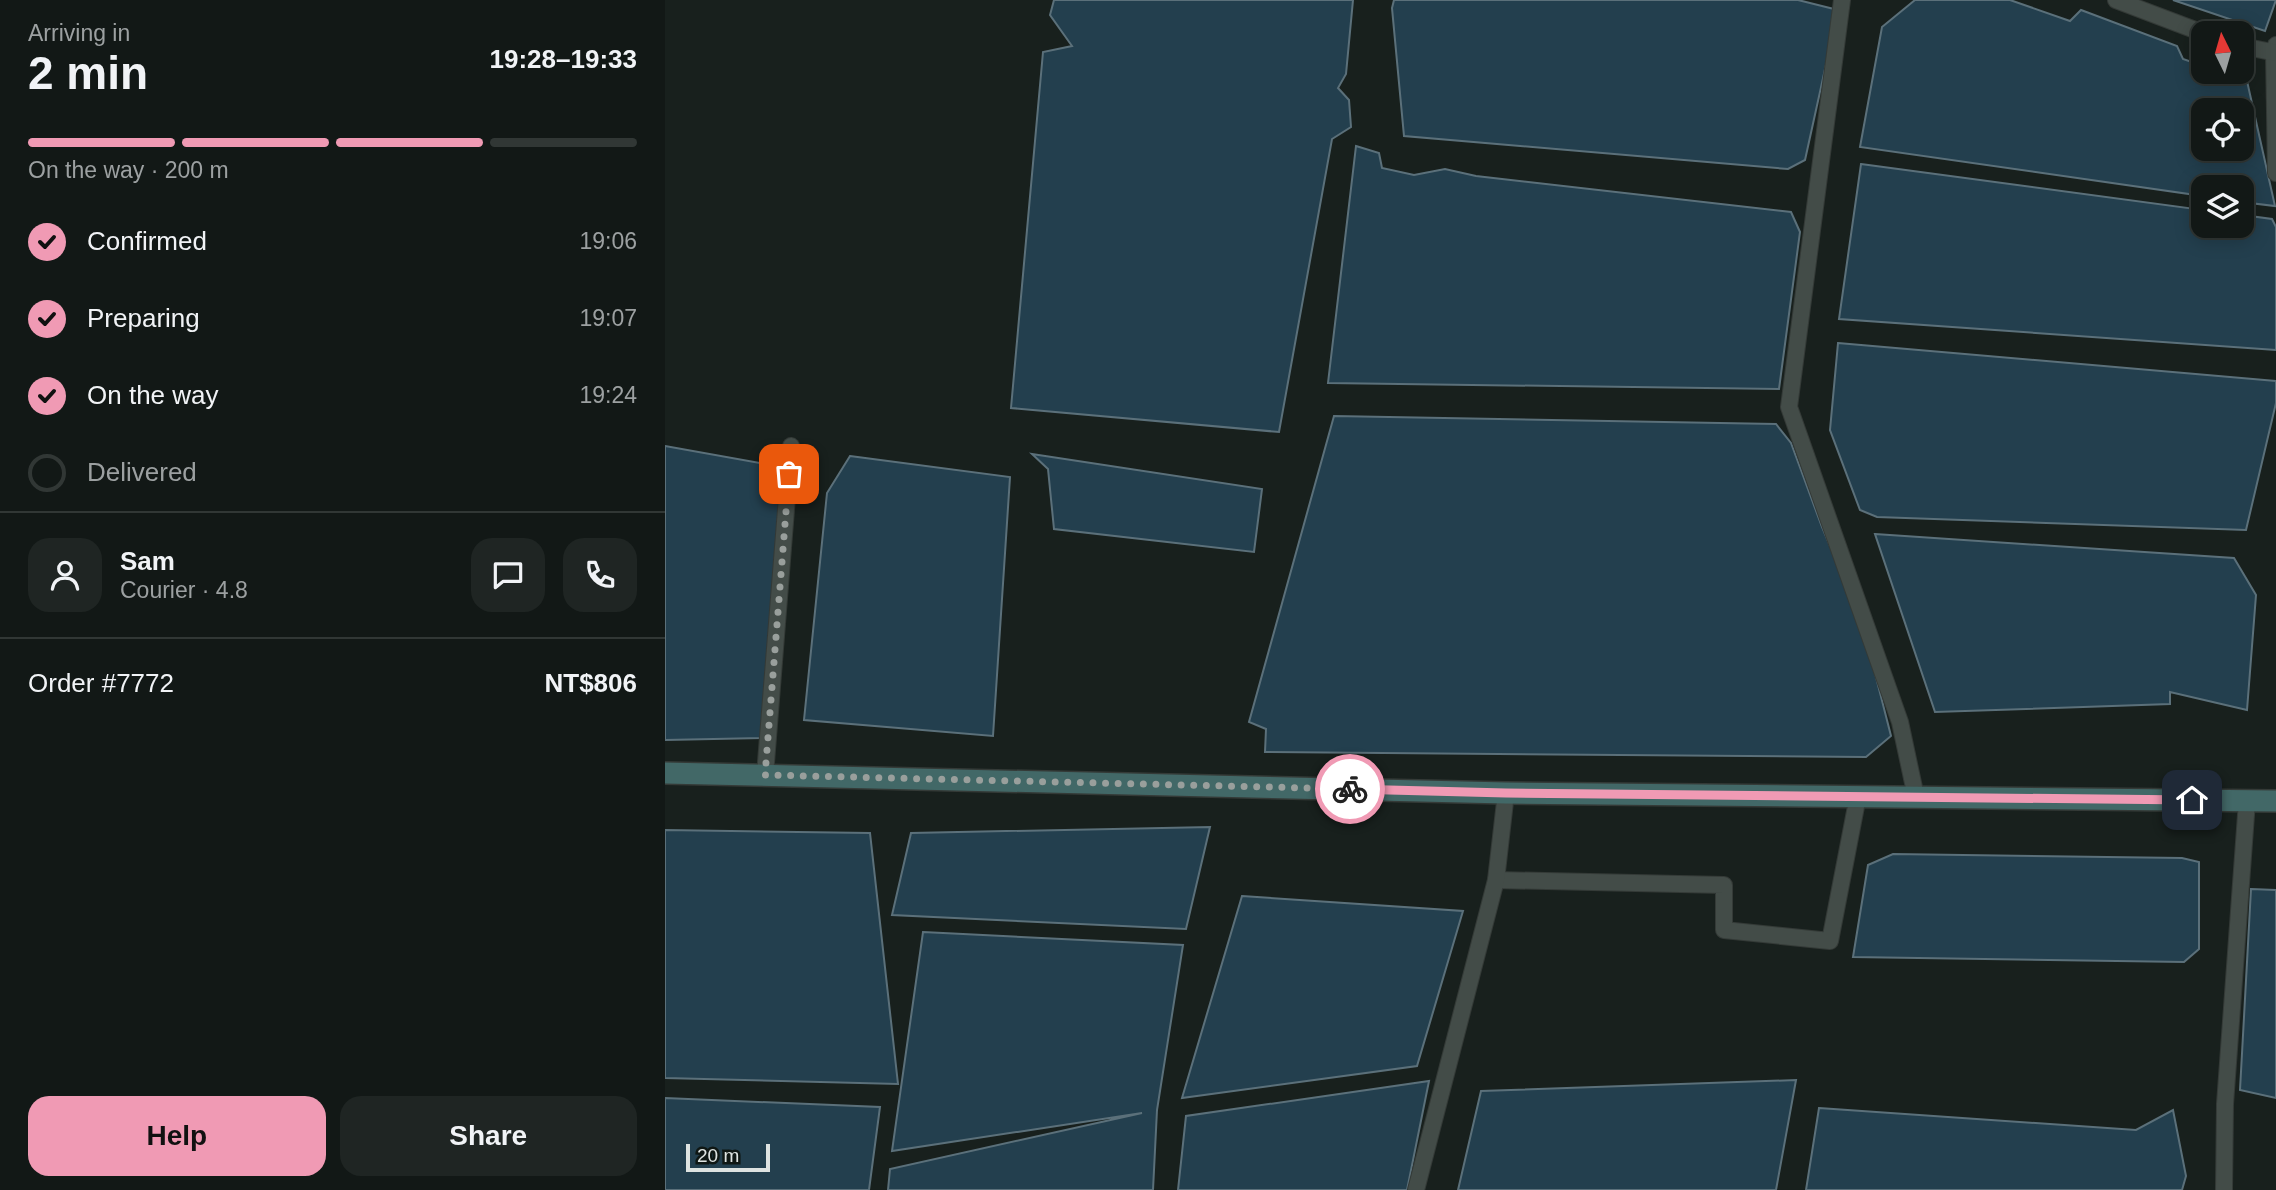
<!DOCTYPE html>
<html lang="en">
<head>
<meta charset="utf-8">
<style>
	body { margin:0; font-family:Helvetica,sans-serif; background:#1f2523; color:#f1f3f6; height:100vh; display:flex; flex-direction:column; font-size:26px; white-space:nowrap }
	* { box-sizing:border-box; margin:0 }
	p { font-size:23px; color:#9ca0a1 }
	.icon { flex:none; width:38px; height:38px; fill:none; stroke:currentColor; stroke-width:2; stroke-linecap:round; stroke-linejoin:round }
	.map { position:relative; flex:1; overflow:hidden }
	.sheet { display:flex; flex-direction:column; background:#121816; width:665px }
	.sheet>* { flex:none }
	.needle { width:46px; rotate:355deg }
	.controls { position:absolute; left:1526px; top:21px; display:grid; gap:14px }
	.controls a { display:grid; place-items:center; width:63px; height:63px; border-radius:14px; background:#121816; box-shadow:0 4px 18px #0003,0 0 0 2px #313735; font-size:35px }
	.scale { position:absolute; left:21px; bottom:18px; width:84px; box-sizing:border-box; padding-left:7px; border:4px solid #dee3e1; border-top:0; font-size:19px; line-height:24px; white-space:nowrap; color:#dee3e1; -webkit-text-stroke:5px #0f1714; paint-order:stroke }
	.pin { position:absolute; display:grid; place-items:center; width:60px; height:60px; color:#fff; margin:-30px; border-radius:14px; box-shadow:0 4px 10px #0006 }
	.courier { position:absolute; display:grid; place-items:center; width:70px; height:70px; margin:-35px; border:5px solid #f09ab4; border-radius:50%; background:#fff; color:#222; box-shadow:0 2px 9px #0007 }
	.headline em { font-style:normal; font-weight:600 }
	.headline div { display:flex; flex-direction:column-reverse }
	.headline { display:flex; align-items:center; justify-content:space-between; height:119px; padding:0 28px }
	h1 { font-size:46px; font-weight:600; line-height:52px }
	.bar { display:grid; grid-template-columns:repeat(4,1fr); gap:10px 7px; align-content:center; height:84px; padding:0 28px }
	.bar i { height:9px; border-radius:5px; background:#313735 }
	.bar .selected { background:#f09ab4 }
	.bar p { grid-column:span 4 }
	.line { display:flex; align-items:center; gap:18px; padding:0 28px; border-top:2px solid #313735 }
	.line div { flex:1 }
	.round { display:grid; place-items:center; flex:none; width:74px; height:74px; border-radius:21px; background:#1f2523 }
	ol { padding:0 28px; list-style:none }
	li { display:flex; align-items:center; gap:21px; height:77px }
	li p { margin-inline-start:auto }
	li .icon { padding:7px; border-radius:50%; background:#f09ab4; color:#111; stroke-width:4 }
	li:last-child { color:#9ca0a1 }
	li i { width:38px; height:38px; border:4px solid #313735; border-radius:50% }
	.action { display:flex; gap:14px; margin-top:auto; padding:14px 28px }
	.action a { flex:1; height:80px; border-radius:21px; background:#f09ab4; color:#111; font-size:28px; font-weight:600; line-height:80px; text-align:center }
	.action a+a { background:#1f2523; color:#f1f3f6 }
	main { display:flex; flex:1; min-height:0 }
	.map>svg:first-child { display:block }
	.water { fill:#233f4e; stroke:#5b707a; stroke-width:2; fill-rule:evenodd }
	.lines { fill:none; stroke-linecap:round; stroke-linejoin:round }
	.lane-casing { stroke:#343a37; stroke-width:18 }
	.secondary-casing { stroke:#343a37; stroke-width:24 }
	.lane { stroke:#434c48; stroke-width:16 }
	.secondary { stroke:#426867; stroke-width:21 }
	.done { stroke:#999f9c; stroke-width:7; stroke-dasharray:0 12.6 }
	.route { stroke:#f09ab4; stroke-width:9 }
</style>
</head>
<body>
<main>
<section class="sheet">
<div class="headline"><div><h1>2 min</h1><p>Arriving in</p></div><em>19:28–19:33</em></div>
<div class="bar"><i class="selected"></i><i class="selected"></i><i class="selected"></i><i></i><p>On the way · 200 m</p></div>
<ol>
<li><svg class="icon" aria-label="check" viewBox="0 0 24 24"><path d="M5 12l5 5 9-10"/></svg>Confirmed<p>19:06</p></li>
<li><svg class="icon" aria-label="check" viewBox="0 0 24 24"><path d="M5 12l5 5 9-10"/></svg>Preparing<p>19:07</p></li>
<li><svg class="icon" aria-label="check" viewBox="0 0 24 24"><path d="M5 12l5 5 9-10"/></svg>On the way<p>19:24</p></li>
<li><i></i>Delivered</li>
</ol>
<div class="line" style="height:126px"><a class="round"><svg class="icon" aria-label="person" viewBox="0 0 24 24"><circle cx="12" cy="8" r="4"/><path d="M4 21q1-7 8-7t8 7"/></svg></a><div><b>Sam</b><p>Courier · 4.8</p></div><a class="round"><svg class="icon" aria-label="chat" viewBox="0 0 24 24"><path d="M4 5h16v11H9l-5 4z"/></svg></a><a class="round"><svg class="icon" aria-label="phone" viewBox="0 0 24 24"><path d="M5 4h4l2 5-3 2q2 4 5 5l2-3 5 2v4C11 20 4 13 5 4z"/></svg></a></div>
<div class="line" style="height:91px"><div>Order #7772</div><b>NT$806</b></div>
<div class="action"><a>Help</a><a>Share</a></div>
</section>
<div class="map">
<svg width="1611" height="1190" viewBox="0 0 1611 1190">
	<rect width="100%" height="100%" fill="#18201d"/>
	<g class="water">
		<path d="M389 0H688L681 74 673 88 684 100 686 127 667 139 614 432 346 408 378 52 407 46 385 15Z"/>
		<path d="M729 0H1133L1173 10 1140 160 1123 169 739 136 727 8Z"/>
		<path d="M1250 0H1345L1405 21 1416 10 1512 46 1518 59 1538 66V72H1556L1582 81 1610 206 1577 202V187H1538V196L1195 147 1217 27ZM1538 110H1577V149H1538Z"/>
		<path d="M1508 0H1611L1600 31Z"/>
		<path d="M691 146 714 153 717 168 749 175 780 169 811 176 1126 212 1135 232 1114 389 663 383Z"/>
		<path d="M1196 164 1538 210V226H1577V215L1607 219 1611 227V350L1174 319Z"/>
		<path d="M1173 343 1611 381V403L1581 530 1212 517 1195 510 1165 430Z"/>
		<path d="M669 416 1111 424 1126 443 1157 527 1197 622 1226 736 1201 757 600 752 601 729 584 722Z"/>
		<path d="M0 446 128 469 97 738 0 740Z"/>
		<path d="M367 454 597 489 589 552 389 529 383 469Z"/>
		<path d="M185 456 345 477 328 736 139 720 162 493Z"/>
		<path d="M1210 534 1569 558 1591 595 1582 710 1505 692V704L1270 712Z"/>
		<path d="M545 827 521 929 227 915 246 833Z"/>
		<path d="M0 830 205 833 233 1084 0 1078Z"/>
		<path d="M1228 854 1517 858 1534 862V949L1519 962 1188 957 1203 865Z"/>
		<path d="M1586 889 1611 890V1098L1575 1090Z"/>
		<path d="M577 896 798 911 752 1066 517 1098Z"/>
		<path d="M258 932 518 945 492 1110 488 1190H223L225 1169 477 1113 227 1151Z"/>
		<path d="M1131 1080 1111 1190H793L816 1091Z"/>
		<path d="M764 1081 742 1190H513L521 1116Z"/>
		<path d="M0 1098 215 1107 204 1190H0Z"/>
		<path d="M1154 1108 1471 1130 1508 1110 1521 1176 1517 1190H1141Z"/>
	</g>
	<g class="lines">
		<defs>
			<g id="lane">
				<path d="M1177 0 1124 407 1235 722 1251 797"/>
				<path d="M1451 0 1538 33"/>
				<path d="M1611 45 1609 52 1611 173"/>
				<path d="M1577 46 1611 53"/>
				<path d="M100 775 126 446"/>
				<path d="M831 880 1059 885V930L1165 941 1193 796"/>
				<path d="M751 1190 831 880 841 793"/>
				<path d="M1559 1190 1560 1104 1582 801"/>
			</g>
			<path id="secondary" d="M0 773 841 793 1611 801"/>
		</defs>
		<use href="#lane" class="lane-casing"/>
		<use href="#secondary" class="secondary-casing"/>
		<use href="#lane" class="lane"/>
		<use href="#secondary" class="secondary"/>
	</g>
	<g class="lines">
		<path class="done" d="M124 474 100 775 685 789"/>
		<path class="route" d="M685 789 841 793 1527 800"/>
	</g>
</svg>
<div class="controls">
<a><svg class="needle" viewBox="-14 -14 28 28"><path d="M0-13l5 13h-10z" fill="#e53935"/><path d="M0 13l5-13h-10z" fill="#9ca0a1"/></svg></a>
<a><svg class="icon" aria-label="locate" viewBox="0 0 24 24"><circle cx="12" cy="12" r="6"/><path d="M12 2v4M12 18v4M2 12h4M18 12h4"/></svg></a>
<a><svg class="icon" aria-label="layers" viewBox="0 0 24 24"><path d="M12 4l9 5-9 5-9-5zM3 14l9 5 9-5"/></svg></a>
</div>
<div class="scale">20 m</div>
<div class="pin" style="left:124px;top:474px;background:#ea580c"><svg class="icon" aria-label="bag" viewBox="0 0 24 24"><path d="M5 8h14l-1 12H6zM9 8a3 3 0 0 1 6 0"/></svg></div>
<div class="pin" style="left:1527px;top:800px;background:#1f2937"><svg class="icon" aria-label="home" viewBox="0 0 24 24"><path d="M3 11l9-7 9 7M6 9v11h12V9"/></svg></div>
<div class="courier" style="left:685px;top:789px"><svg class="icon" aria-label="bike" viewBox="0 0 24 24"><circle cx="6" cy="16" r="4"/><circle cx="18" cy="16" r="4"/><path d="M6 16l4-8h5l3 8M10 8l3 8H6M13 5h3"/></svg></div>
</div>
</main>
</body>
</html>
